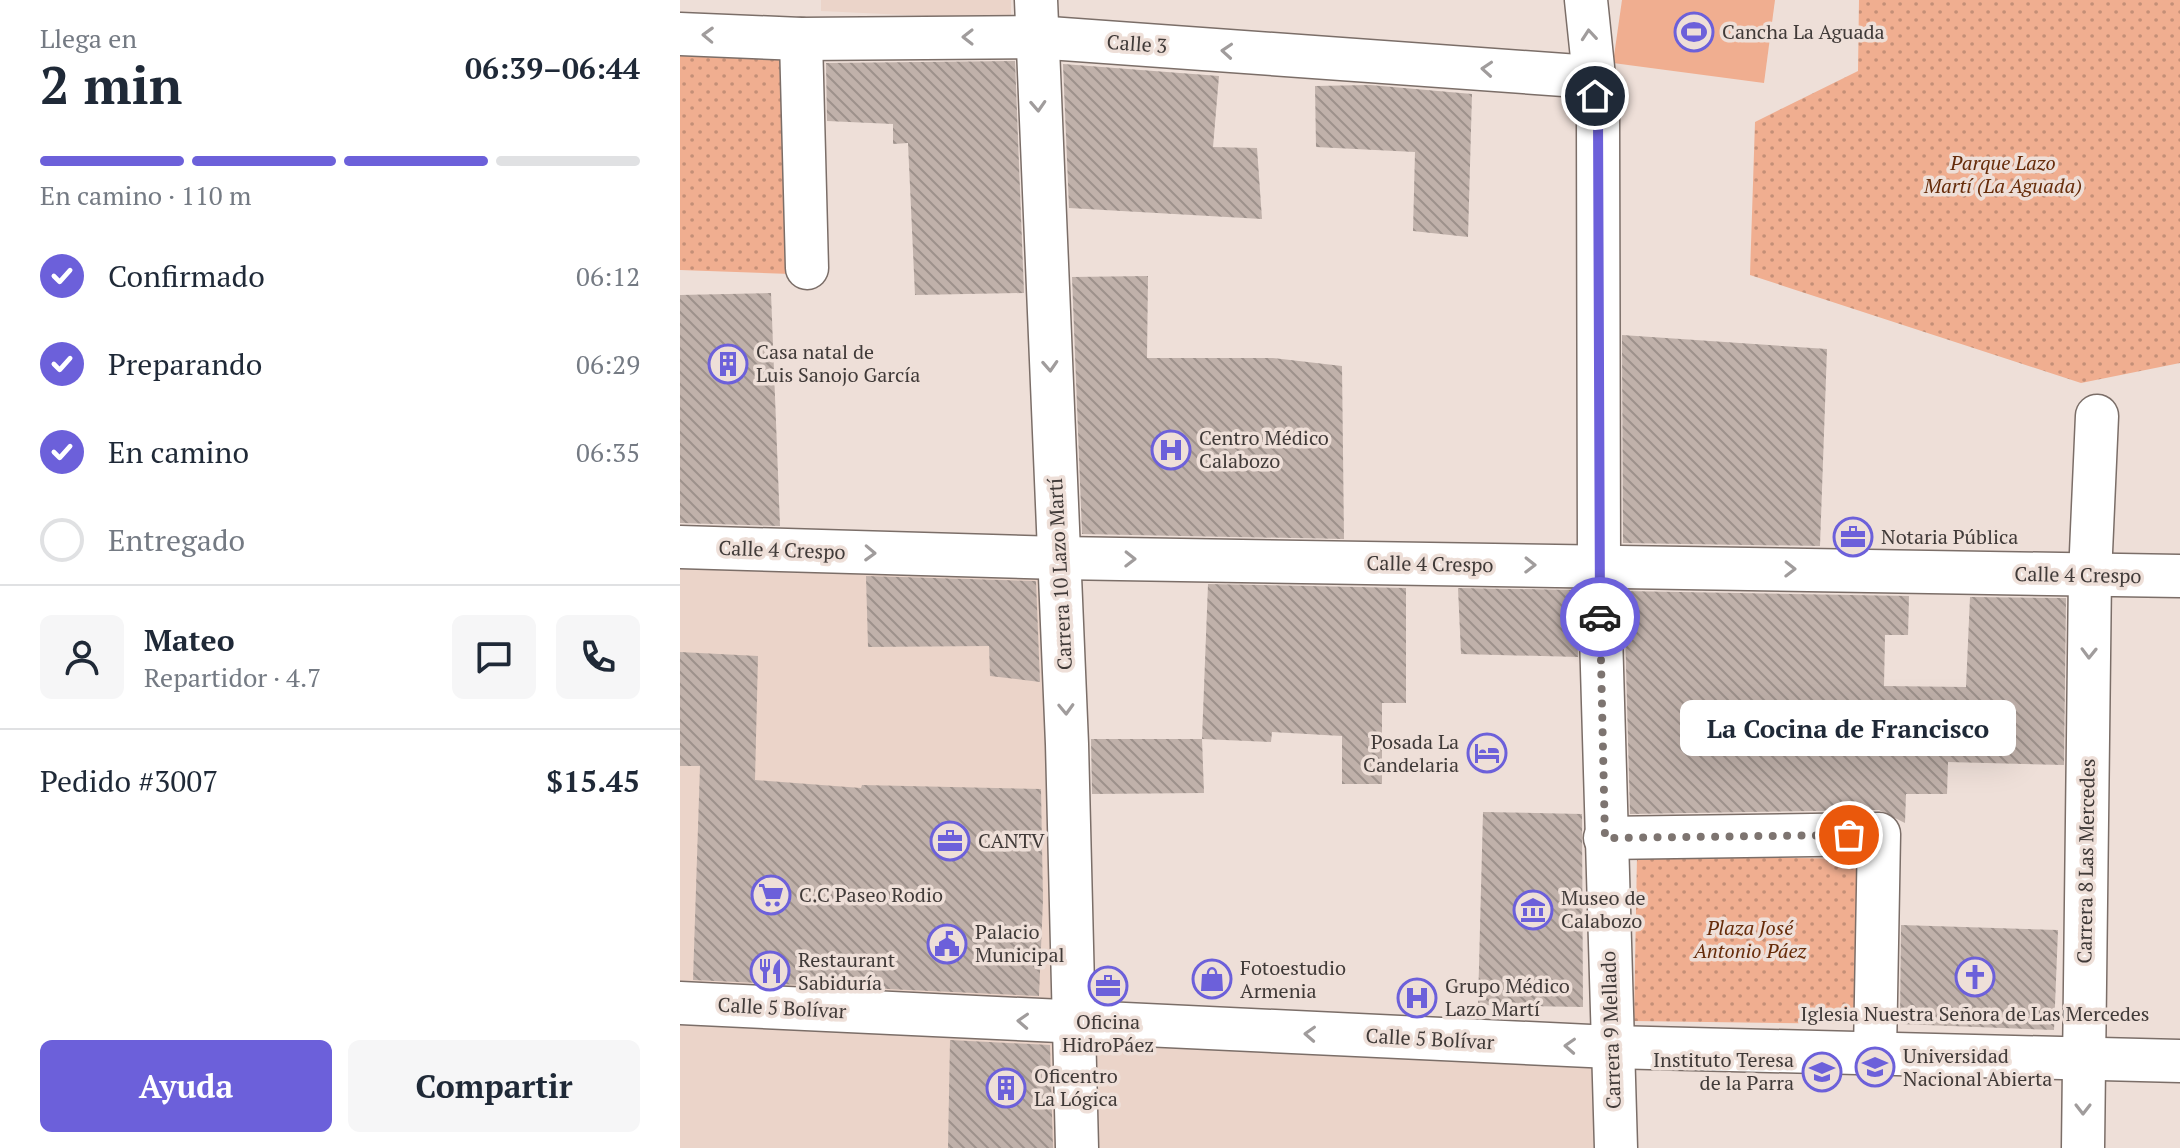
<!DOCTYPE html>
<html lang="es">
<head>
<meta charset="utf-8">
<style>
	body { margin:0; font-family:"PT Serif",serif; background:#f6f6f7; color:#1f2937; height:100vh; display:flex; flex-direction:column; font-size:30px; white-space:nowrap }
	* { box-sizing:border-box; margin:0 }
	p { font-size:26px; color:#747a83 }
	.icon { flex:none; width:44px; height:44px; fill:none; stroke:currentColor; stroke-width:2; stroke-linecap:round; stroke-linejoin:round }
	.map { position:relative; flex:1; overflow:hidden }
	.sheet { display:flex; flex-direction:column; background:#fff; width:680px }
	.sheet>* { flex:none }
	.pin { position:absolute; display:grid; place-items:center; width:68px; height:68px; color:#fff; margin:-34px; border:4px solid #fff; border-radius:50%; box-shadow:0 2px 8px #0007 }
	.courier { position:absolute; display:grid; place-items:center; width:80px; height:80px; margin:-40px; border:6px solid #6c60da; border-radius:50%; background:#fff; color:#222; box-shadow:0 2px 10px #0007 }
	.bubble { position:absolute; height:56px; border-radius:12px; background:#fff; box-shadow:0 8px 32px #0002; font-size:26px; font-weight:700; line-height:56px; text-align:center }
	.summary em { font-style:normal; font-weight:700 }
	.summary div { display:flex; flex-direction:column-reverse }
	.summary { display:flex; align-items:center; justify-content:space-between; height:136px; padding:0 40px }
	h1 { font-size:52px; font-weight:700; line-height:60px }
	.bar { display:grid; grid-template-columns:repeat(4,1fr); gap:12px 8px; align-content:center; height:96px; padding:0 40px }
	.bar i { height:10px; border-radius:6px; background:#e0e1e3 }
	.bar .current { background:#6c60da }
	.bar p { grid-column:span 4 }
	.line { display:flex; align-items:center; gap:20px; padding:0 40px; border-top:2px solid #e0e1e3 }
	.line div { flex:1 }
	.round { display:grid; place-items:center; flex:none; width:84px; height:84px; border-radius:12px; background:#f6f6f7 }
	ol { padding:0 40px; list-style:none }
	li { display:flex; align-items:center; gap:24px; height:88px }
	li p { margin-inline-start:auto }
	li .icon { padding:8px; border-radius:50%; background:#6c60da; color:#fff; stroke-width:4 }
	li:last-child { color:#747a83 }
	li i { width:44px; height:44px; border:4px solid #e0e1e3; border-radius:50% }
	.cta { display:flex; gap:16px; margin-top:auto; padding:16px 40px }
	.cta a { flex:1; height:92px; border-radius:12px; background:#6c60da; color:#fff; font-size:32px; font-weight:700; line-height:92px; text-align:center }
	.cta a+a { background:#f6f6f7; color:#1f2937 }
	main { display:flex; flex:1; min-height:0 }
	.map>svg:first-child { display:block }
	.built { fill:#ebd4c9 }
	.grass { fill:url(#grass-dots) }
	.garden { fill:#f0ae90 }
	.building { fill:url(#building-back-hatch) }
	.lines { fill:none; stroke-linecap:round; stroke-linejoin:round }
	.minor-casing { stroke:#7b6e68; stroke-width:45 }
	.minor { stroke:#fff; stroke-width:42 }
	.oneway { stroke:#a09c9c }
	.done { stroke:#7d7470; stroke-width:8; stroke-dasharray:0 14.4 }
	.route { stroke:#6c60da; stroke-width:10 }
	.labels { text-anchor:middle; stroke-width:7; stroke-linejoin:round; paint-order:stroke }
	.poi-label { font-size:20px; fill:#403a38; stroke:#eedfd8; text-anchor:start }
	.street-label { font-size:20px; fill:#403a38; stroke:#eedfd8 }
	.park-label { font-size:20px; font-style:italic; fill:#662c0a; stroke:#eedfd8 }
</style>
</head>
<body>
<main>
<section class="sheet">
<div class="summary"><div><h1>2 min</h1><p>Llega en</p></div><em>06:39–06:44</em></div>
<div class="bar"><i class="current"></i><i class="current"></i><i class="current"></i><i></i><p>En camino · 110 m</p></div>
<ol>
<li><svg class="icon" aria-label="check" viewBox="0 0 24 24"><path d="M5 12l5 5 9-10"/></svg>Confirmado<p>06:12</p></li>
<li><svg class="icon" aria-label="check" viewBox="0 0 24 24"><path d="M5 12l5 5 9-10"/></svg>Preparando<p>06:29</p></li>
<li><svg class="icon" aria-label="check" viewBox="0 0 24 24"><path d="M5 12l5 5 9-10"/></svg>En camino<p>06:35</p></li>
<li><i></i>Entregado</li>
</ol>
<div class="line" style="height:144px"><a class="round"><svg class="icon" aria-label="person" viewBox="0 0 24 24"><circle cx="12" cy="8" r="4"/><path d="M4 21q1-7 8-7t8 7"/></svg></a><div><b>Mateo</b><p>Repartidor · 4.7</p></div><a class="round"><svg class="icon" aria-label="chat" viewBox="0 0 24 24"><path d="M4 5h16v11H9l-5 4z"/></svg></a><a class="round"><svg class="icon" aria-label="phone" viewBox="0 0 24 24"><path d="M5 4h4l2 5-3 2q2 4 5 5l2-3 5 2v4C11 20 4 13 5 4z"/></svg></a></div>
<div class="line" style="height:104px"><div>Pedido #3007</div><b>$15.45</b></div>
<div class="cta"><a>Ayuda</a><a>Compartir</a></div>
</section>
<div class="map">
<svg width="1500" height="1148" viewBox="0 0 1500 1148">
	<defs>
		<pattern id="grass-dots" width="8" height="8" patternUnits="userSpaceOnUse" patternTransform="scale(2)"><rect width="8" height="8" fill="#f0ae90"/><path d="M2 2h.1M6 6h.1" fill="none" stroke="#c48f77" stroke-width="1.8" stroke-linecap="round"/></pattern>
		<pattern id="building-back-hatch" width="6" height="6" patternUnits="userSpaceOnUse" patternTransform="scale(2)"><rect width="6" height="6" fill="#c0b1aa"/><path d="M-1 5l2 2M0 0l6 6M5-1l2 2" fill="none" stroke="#9d918b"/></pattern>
	</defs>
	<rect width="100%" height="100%" fill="#eedfd8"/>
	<g class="built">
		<path d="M141 0H331V20L141 11Z"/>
		<path d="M0 564 363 568 384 1035 915 1057 917 1148H0Z"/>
	</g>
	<g class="grass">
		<path d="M1179 0H1500V363L1401 383 1070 275 1075 122 1178 71Z"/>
		<path d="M0 46 110 51 111 274 0 270Z"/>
		<path d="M957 856 1186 859 1183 1024 954 1021Z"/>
	</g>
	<path class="garden" d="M942 0H1095L1084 83 933 63Z"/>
	<g class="building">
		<path d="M335 61 344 293 235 295 228 143 213 144V124L147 121 146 63Z"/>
		<path d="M383 64 539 76 533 147 577 148 582 219 389 208Z"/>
		<path d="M690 85 792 94 788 237 733 231 735 152 636 147 635 86Z"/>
		<path d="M468 276 467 358H593L662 366 664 539 402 534 392 277Z"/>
		<path d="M91 293 100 526 0 523V295Z"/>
		<path d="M942 335 1147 349 1140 546 943 543Z"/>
		<path d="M186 576 356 581 360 682 310 676 309 646 188 647Z"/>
		<path d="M528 584 726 588V703H702V784H662V736L592 732 591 742 522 739Z"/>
		<path d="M778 588 896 590 898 657 781 654Z"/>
		<path d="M944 591 1229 596 1228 635H1205L1204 686 1286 687 1290 597 1386 598 1384 765 1268 762 1267 794H1226L1225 823 1199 810 950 814Z"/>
		<path d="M0 652 78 656 75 780 181 788 182 785 361 789 363 900 359 996 13 980 20 766H0Z"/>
		<path d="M411 739H522L524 793 412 794Z"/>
		<path d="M803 812 902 814 903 1007 798 1005Z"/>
		<path d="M1221 925 1378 930 1374 1030 1220 1024Z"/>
		<path d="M270 1040 370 1045 373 1148H268Z"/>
	</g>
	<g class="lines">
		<defs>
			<g id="minor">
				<path d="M356 0 387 744 397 1148"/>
				<path d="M906 0 918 115 919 566 936 1148"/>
				<path d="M0 34 121 39 355 37 912 77"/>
				<path d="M121 39 127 268"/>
				<path d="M0 547 379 558 1500 576"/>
				<path d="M925 838 1199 834 1195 1052"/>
				<path d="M0 1003 931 1047 1500 1061"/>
				<path d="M1403 1148 1410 575 1417 416"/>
			</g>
		</defs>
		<use href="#minor" class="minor-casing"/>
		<use href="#minor" class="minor"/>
	</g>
	<defs><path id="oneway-chevron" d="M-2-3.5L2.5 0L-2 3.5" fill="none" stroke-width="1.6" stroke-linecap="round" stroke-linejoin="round" transform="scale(2)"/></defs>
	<g class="oneway">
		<use href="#oneway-chevron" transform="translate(28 35) rotate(-178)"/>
		<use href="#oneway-chevron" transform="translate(909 35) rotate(-95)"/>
		<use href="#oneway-chevron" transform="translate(288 37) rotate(180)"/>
		<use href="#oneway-chevron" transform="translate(547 51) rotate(-176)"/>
		<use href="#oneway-chevron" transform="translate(807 69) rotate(-176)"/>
		<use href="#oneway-chevron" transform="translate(358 106) rotate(87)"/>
		<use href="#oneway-chevron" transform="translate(370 366) rotate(87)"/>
		<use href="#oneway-chevron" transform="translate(190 553) rotate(2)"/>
		<use href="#oneway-chevron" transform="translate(450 559) rotate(1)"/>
		<use href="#oneway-chevron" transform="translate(850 565) rotate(1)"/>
		<use href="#oneway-chevron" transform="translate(1110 569) rotate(1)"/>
		<use href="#oneway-chevron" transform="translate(1409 653) rotate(91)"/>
		<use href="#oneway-chevron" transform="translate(386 709) rotate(88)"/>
		<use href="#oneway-chevron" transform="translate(343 1021) rotate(-177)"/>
		<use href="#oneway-chevron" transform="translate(630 1034) rotate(-177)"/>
		<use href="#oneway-chevron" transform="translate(890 1046) rotate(-177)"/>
		<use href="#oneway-chevron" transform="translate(1403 1109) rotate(90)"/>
	</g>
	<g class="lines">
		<path class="done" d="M920 617 925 838 1169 835"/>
		<path class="route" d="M915 96 918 115 920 617"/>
	</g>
	<defs>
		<symbol id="stadium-ring" viewBox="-11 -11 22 22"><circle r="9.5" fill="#eedfd8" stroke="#6c60da" stroke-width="1.5"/><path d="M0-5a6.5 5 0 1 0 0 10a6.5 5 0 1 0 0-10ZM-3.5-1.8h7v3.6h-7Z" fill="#6c60da"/></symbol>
		<symbol id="building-ring" viewBox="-11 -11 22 22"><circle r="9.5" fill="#eedfd8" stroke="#6c60da" stroke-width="1.5"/><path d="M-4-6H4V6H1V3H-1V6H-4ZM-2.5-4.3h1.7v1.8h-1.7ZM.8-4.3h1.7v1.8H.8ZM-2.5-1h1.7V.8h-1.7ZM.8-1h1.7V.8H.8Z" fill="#6c60da"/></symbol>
		<symbol id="hospital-ring" viewBox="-11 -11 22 22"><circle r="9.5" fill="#eedfd8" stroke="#6c60da" stroke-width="1.5"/><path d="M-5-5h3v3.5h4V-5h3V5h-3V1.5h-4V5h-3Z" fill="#6c60da"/></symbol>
		<symbol id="office-ring" viewBox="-11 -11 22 22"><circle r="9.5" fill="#eedfd8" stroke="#6c60da" stroke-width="1.5"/><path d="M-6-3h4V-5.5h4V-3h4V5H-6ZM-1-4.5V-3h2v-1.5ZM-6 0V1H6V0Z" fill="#6c60da"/></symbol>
		<symbol id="hotel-ring" viewBox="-11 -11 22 22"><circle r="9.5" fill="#eedfd8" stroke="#6c60da" stroke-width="1.5"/><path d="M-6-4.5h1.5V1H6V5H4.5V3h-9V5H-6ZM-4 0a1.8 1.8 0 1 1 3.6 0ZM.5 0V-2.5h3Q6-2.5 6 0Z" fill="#6c60da"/></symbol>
		<symbol id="supermarket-ring" viewBox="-11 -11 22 22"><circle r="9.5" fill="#eedfd8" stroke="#6c60da" stroke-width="1.5"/><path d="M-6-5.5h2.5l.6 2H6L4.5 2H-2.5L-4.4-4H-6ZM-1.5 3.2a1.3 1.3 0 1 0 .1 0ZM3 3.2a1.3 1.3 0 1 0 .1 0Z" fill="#6c60da"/></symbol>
		<symbol id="museum-ring" viewBox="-11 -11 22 22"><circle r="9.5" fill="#eedfd8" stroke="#6c60da" stroke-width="1.5"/><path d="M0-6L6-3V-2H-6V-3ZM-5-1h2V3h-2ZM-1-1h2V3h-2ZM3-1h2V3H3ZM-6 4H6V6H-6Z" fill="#6c60da"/></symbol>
		<symbol id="civic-ring" viewBox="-11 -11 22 22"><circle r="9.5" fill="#eedfd8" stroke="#6c60da" stroke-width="1.5"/><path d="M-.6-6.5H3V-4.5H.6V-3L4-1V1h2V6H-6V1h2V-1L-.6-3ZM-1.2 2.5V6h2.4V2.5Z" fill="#6c60da"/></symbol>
		<symbol id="restaurant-ring" viewBox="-11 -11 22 22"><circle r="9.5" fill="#eedfd8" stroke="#6c60da" stroke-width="1.5"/><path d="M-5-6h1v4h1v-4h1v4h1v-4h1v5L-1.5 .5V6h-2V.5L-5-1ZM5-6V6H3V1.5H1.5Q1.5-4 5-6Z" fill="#6c60da"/></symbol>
		<symbol id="church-ring" viewBox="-11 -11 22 22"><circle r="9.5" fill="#eedfd8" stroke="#6c60da" stroke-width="1.5"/><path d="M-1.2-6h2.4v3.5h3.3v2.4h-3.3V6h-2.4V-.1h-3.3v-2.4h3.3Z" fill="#6c60da"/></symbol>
		<symbol id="shop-ring" viewBox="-11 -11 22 22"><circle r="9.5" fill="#eedfd8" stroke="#6c60da" stroke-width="1.5"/><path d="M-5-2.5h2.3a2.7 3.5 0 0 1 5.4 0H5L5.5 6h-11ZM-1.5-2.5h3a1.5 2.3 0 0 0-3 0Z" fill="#6c60da"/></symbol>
		<symbol id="university-ring" viewBox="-11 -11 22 22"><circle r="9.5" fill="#eedfd8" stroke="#6c60da" stroke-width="1.5"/><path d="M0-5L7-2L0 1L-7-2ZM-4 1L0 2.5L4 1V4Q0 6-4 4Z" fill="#6c60da"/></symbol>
		<symbol id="school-ring" viewBox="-11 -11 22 22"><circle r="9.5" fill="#eedfd8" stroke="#6c60da" stroke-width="1.5"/><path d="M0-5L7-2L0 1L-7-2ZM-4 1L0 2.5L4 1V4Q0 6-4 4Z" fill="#6c60da"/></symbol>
	</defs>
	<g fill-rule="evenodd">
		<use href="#stadium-ring" x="992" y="10" width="44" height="44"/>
		<use href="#building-ring" x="26" y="342" width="44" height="44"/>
		<use href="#hospital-ring" x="469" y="428" width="44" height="44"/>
		<use href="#office-ring" x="1151" y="515" width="44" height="44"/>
		<use href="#hotel-ring" x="785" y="731" width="44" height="44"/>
		<use href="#office-ring" x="248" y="819" width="44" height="44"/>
		<use href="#supermarket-ring" x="69" y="873" width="44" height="44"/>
		<use href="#museum-ring" x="831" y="888" width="44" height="44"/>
		<use href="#civic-ring" x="245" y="922" width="44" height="44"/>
		<use href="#restaurant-ring" x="68" y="949" width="44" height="44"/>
		<use href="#church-ring" x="1273" y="955" width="44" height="44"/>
		<use href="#shop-ring" x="510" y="957" width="44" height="44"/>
		<use href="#office-ring" x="406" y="964" width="44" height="44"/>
		<use href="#hospital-ring" x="715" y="976" width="44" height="44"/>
		<use href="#university-ring" x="1173" y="1045" width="44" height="44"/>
		<use href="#school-ring" x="1120" y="1050" width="44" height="44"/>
		<use href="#building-ring" x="304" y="1066" width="44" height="44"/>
	</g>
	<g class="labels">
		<g class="poi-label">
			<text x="1042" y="39">Cancha La Aguada</text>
			<text x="76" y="359">Casa natal de<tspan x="76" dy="23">Luis Sanojo García</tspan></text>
			<text x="519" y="445">Centro Médico<tspan x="519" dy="23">Calabozo</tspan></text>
			<text x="1201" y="544">Notaria Pública</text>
			<text x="779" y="749" text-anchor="end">Posada La<tspan x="779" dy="23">Candelaria</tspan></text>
			<text x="298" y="848">CANTV</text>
			<text x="119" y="902">C.C Paseo Rodio</text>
			<text x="881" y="905">Museo de<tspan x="881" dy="23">Calabozo</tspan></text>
			<text x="295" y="939">Palacio<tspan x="295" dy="23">Municipal</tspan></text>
			<text x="118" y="967">Restaurant<tspan x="118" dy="23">Sabiduría</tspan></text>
			<text x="560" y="975">Fotoestudio<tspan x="560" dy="23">Armenia</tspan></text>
			<text x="765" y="993">Grupo Médico<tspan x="765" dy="23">Lazo Martí</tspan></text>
			<text x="1295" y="1021" text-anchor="middle">Iglesia Nuestra Señora de Las Mercedes</text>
			<text x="428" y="1029" text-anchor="middle">Oficina<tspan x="428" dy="23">HidroPáez</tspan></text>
			<text x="1223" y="1063">Universidad<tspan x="1223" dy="23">Nacional Abierta</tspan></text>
			<text x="1114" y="1067" text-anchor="end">Instituto Teresa<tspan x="1114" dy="23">de la Parra</tspan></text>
			<text x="354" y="1083">Oficentro<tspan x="354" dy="23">La Lógica</tspan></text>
		</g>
		<g class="street-label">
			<text transform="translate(457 44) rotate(4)" y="7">Calle 3</text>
			<text transform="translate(102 550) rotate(2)" y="7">Calle 4 Crespo</text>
			<text transform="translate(750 564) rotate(1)" y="7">Calle 4 Crespo</text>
			<text transform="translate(380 574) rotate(-93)" y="7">Carrera 10 Lazo Martí</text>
			<text transform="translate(1398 575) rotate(1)" y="7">Calle 4 Crespo</text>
			<text transform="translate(1406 861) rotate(-89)" y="7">Carrera 8 Las Mercedes</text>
			<text transform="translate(102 1008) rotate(3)" y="7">Calle 5 Bolívar</text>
			<text transform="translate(931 1030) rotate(-92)" y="7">Carrera 9 Mellado</text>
			<text transform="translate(750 1039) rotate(3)" y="7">Calle 5 Bolívar</text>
		</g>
		<g class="park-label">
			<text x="1323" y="170">Parque Lazo<tspan x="1323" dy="23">Martí (La Aguada)</tspan></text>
			<text x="1070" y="935">Plaza José<tspan x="1070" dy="23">Antonio Páez</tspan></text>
		</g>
	</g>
</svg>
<div class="pin" style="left:1169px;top:835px;background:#ea580c"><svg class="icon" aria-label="bag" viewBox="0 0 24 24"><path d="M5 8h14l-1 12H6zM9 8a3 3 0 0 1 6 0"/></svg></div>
<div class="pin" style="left:915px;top:96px;background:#1f2937"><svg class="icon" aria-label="home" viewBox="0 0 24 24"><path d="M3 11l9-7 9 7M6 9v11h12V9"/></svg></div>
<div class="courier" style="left:920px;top:617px"><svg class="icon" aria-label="car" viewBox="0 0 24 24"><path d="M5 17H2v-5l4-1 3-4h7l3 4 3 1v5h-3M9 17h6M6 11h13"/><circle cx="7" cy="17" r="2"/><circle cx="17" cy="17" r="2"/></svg></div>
<div class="bubble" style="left:1000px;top:700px;width:336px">La Cocina de Francisco</div>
</div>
</main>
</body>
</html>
